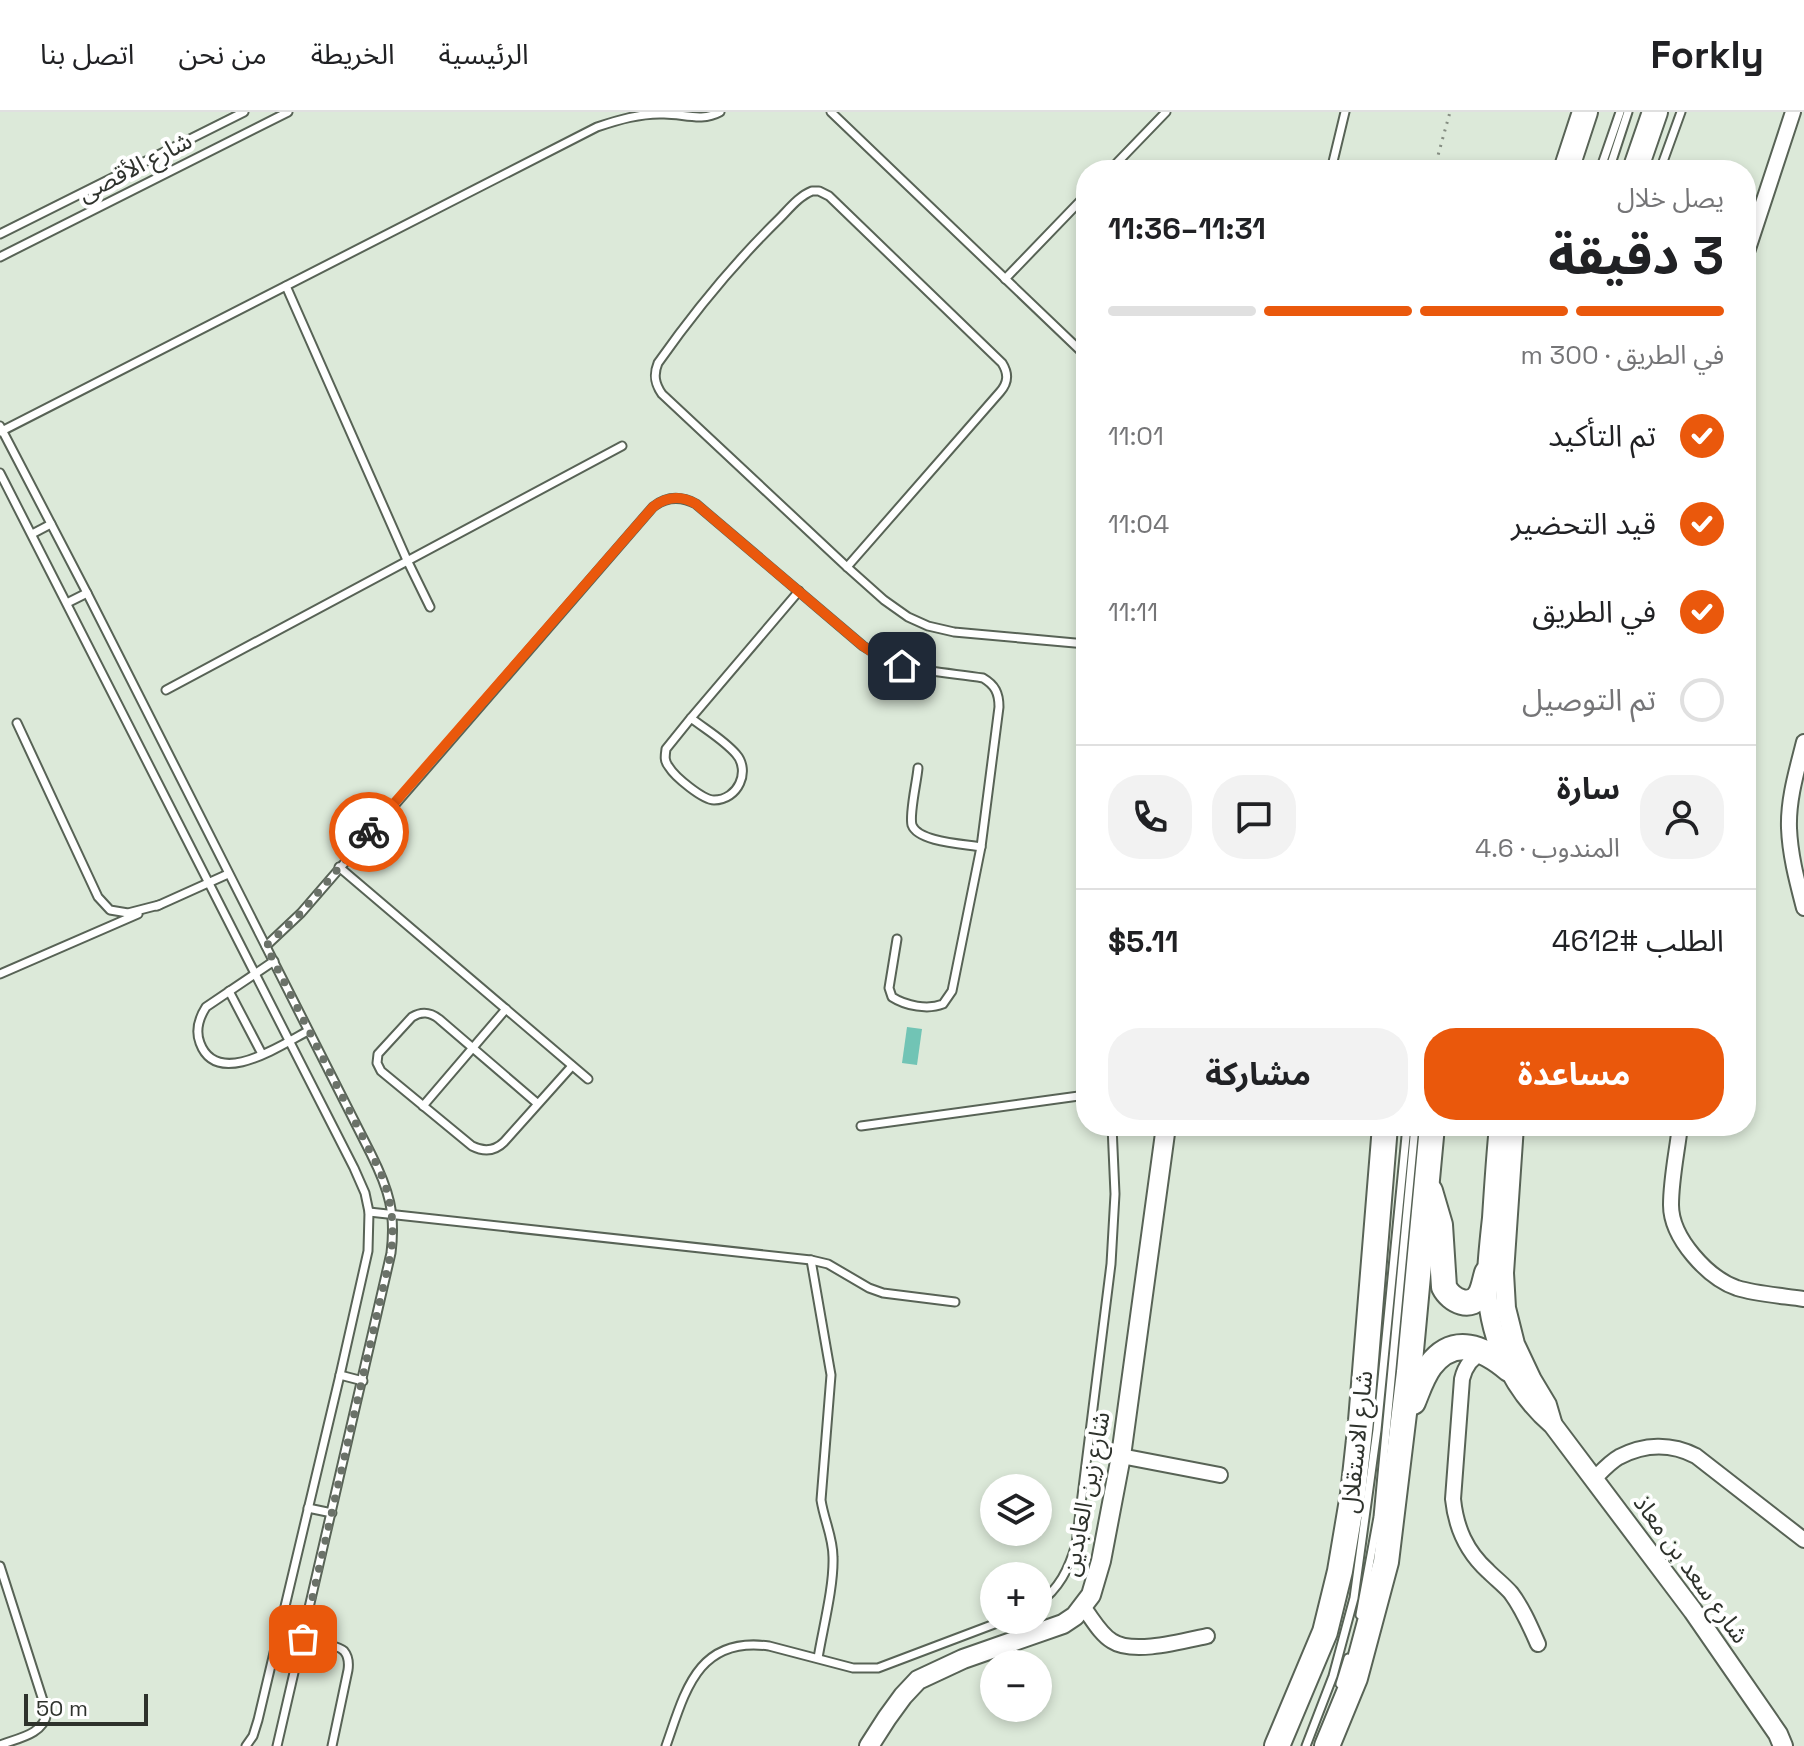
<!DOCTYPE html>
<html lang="ar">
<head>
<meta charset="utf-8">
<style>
	body { margin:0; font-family:"Space Grotesk","Noto Sans Arabic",sans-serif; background:#f2f2f2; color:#202124; direction:rtl; height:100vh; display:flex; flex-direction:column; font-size:30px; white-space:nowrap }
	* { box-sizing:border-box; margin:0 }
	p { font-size:26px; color:#757577 }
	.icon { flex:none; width:44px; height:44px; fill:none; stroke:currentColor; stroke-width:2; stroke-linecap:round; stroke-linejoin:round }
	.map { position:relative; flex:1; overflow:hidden; direction:ltr }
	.sheet { position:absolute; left:1076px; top:48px; width:680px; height:976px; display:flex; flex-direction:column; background:#fff; border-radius:32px; box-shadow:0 4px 12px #0003; direction:rtl }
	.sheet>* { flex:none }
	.fabs { position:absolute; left:980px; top:1362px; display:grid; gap:16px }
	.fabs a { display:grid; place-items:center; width:72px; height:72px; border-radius:50%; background:#fff; box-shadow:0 4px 12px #0003; font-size:40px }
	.scale { position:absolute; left:24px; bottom:20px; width:124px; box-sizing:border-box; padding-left:8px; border:4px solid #2e322c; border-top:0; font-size:22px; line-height:28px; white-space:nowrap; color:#2e322c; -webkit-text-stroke:6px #fff; paint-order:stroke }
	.pin { position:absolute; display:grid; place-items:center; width:68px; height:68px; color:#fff; margin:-34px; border-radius:16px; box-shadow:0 4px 12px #0006 }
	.courier { position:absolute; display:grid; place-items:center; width:80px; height:80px; margin:-40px; border:6px solid #ea580c; border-radius:50%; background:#fff; color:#222; box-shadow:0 2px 10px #0007 }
	.summary em { font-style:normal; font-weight:700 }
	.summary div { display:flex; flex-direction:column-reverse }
	.summary { display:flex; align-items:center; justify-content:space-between; height:136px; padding:0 32px }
	h1 { font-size:52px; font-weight:700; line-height:60px }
	.bar { display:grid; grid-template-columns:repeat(4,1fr); gap:12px 8px; align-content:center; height:96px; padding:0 32px }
	.bar i { height:10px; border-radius:6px; background:#e0e0e0 }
	.bar .selected { background:#ea580c }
	.bar p { grid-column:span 4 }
	.line { display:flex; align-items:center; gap:20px; padding:0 32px; border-top:2px solid #e0e0e0 }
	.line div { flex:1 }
	.round { display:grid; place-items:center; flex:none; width:84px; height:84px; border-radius:32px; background:#f2f2f2 }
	ol { padding:0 32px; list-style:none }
	li { display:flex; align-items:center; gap:24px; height:88px }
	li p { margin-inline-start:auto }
	li .icon { padding:8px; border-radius:50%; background:#ea580c; color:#fff; stroke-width:4 }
	li:last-child { color:#757577 }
	li i { width:44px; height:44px; border:4px solid #e0e0e0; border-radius:50% }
	.cta { display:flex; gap:16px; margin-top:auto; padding:16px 32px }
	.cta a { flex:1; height:92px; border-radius:32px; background:#ea580c; color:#fff; font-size:32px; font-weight:700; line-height:92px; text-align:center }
	.cta a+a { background:#f2f2f2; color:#202124 }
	header { display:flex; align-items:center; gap:48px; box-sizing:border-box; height:112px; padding:0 40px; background:#fff; border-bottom:2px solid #e0e0e0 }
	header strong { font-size:38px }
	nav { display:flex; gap:44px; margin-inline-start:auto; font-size:28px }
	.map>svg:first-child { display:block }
	.water { fill:#71c4b5 }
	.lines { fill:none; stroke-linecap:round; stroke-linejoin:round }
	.lane-casing { stroke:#586356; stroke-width:11 }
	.street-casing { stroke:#586356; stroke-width:18 }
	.secondary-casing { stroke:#586356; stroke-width:22 }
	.highway-casing { stroke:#586356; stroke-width:28 }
	.path { stroke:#858d82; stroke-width:3; stroke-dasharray:2 6; stroke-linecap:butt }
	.lane { stroke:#fff; stroke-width:7 }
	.street { stroke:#fff; stroke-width:14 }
	.secondary { stroke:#fff; stroke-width:18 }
	.highway { stroke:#fff; stroke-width:24 }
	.done { stroke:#6b7269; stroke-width:8; stroke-dasharray:0 14.4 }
	.route { stroke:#ea580c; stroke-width:10 }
	.labels { text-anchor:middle; stroke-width:8; stroke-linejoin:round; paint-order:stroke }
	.street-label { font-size:24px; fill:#2e322c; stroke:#fff }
</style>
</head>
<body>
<header>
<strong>Forkly</strong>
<nav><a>الرئيسية</a><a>الخريطة</a><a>من نحن</a><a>اتصل بنا</a></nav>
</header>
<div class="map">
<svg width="1804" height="1634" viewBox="0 0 1804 1634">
	<rect width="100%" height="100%" fill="#dce9d9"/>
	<path class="water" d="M907 915 922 917 917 953 902 951Z"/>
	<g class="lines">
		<defs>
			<g id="lane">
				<path d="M831 0 1086 244"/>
				<path d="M1110 58 1166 0"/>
				<path d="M1331 58 1345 0"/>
				<path d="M1600 58 1620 0"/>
				<path d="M1609 58 1628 0"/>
				<path d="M1660 58 1681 0"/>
				<path d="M812 79H819L829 84 1002 251C1009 262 1008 271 1000 280L847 455 662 282C655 272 653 263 658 251 694 200 735 150 779 107 789 97 799 84 812 79Z"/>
				<path d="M0 122 244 0"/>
				<path d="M0 145 288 0"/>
				<path d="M1005 167 1086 83"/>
				<path d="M286 174 407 448 430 495"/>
				<path d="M0 314 87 481 371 1042C389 1078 396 1101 391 1141L277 1634"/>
				<path d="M0 320 597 15C618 8 641 1 664 2 684 2 702 10 720 0"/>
				<path d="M0 361 354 1056 365 1081 369 1100 368 1139 340 1263 258 1608 253 1624 246 1634"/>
				<path d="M32 422 51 412"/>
				<path d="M847 455 884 488 908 505 928 514 954 520 1086 532"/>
				<path d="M67 491 87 481"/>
				<path d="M166 578 622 334"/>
				<path d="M691 606C705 617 724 628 736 642 751 659 738 688 714 688 703 688 675 665 669 655 664 649 665 644 666 637Z"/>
				<path d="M691 606 799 479"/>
				<path d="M17 611 98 785 110 798 128 801 159 793"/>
				<path d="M918 656C917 669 909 702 912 713 918 730 964 732 981 735"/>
				<path d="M339 755 588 967"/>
				<path d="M157 794 228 762"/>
				<path d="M266 834 301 801 653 395C667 384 681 384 696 392L863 534C901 560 938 559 983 566 995 573 999 581 999 595L981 735 952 879 943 892C928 898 906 894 892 885L889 876 897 827"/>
				<path d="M274 849 206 895C199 906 195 918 200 931 217 977 281 933 308 919"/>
				<path d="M0 862 138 802"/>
				<path d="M229 879 262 942"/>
				<path d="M538 992 439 907C430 900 422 899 412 905L378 942 377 951 381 959 472 1034C484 1040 495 1039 504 1030L572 954"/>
				<path d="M423 994 506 897"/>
				<path d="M861 1014 1086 983"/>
				<path d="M369 1100 811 1148 828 1152 869 1176 883 1181 955 1190"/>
				<path d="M811 1148 831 1263 821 1388C824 1408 833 1425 833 1445 834 1474 823 1516 818 1546"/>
				<path d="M340 1263 363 1269"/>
				<path d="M308 1396 332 1401"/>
				<path d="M0 1454 47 1601C43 1623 18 1626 0 1633"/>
				<path d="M1038 1492C1059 1477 1069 1457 1076 1432L1111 1152 1115 1082 1112 1014"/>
				<path d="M1360 1503 1378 1405 1415 1014"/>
				<path d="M278 1523C291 1525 336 1531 344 1539 349 1545 349 1551 348 1558L332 1634"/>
				<path d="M1340 1572 1348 1546"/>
				<path d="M666 1634C685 1580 697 1524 769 1534L853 1556H878L1005 1508"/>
				<path d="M1306 1634 1333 1564 1354 1486 1377 1318 1407 1014"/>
			</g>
			<g id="street">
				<path d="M1746 143 1793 0"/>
				<path d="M1804 630C1797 658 1788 687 1789 716 1790 743 1797 769 1804 796"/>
				<path d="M1680 1014C1677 1040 1671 1067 1671 1093 1671 1126 1708 1166 1737 1176 1756 1182 1784 1184 1804 1187"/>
				<path d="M1484 1239C1472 1245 1465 1254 1462 1267L1453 1387C1456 1416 1466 1439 1488 1459 1496 1467 1504 1473 1511 1481 1523 1497 1530 1514 1538 1532"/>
				<path d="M1121 1344 1220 1363"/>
				<path d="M1594 1367C1601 1360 1610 1350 1619 1345 1644 1332 1671 1331 1696 1344L1804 1428"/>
				<path d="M1083 1495C1092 1506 1100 1522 1112 1529 1133 1543 1183 1529 1207 1524"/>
			</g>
			<g id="secondary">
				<path d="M1499 1014C1496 1044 1494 1075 1492 1106 1490 1124 1488 1142 1487 1161 1485 1218 1509 1275 1553 1313L1693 1499 1778 1622 1783 1634"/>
				<path d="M1514 1014 1504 1161 1506 1196 1515 1232 1532 1268 1547 1293 1552 1310"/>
				<path d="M869 1634 887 1606 903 1584 918 1568 963 1547 1063 1512 1075 1504 1091 1483 1101 1449 1121 1344 1166 1014"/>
			</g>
			<g id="highway">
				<path d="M1566 58 1585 0"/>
				<path d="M1635 58 1655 0"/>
				<path d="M1430 1079 1440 1113 1444 1175C1451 1189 1472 1199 1481 1181 1484 1175 1485 1167 1487 1161"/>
				<path d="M1413 1290C1418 1278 1422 1265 1430 1254 1454 1222 1484 1236 1509 1257"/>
				<path d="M1277 1634 1325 1520 1340 1459 1353 1382 1361 1309 1385 1014"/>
				<path d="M1327 1634 1355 1566 1386 1450 1409 1260 1432 1014"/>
			</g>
		</defs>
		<use href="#lane" class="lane-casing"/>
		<use href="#street" class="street-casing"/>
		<use href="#secondary" class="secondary-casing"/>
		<use href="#highway" class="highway-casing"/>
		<path class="path" d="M1434 58 1450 0"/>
		<use href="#lane" class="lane"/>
		<use href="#street" class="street"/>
		<use href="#secondary" class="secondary"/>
		<use href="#highway" class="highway"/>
	</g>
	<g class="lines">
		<path class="done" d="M303 1527 391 1141C395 1110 391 1085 379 1057L266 834 301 801 369 720"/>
		<path class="route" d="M369 720 653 395C667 384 681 383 696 392L863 534 876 543 902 554"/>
	</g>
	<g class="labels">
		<g class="street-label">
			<text transform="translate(135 55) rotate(-27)" y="8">شارع الأقصى</text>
			<text transform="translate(1357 1330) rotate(-84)" y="8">شارع الاستقلال</text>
			<text transform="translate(1086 1382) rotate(-79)" y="8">شارع زين العابدين</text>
			<text transform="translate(1691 1457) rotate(54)" y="8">شارع سعد بن معاذ</text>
		</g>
	</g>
</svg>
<div class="fabs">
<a><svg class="icon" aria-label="layers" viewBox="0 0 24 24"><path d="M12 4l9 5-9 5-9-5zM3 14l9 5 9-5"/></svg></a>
<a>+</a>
<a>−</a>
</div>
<div class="scale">50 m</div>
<div class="pin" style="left:303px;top:1527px;background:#ea580c"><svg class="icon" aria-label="bag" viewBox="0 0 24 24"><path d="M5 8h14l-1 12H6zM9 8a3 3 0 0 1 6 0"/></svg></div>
<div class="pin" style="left:902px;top:554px;background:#1f2937"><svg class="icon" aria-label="home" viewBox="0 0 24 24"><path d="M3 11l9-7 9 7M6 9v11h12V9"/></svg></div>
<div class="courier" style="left:369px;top:720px"><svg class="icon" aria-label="bike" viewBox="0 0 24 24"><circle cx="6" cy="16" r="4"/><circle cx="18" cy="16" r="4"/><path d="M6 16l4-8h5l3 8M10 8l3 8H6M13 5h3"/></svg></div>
<section class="sheet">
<div class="summary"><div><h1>3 دقيقة</h1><p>يصل خلال</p></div><em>11:31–11:36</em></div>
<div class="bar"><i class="selected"></i><i class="selected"></i><i class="selected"></i><i></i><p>في الطريق · 300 m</p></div>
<ol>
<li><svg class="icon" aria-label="check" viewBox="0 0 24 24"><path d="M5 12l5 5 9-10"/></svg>تم التأكيد<p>11:01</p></li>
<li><svg class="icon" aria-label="check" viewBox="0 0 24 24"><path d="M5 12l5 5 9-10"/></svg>قيد التحضير<p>11:04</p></li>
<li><svg class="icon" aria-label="check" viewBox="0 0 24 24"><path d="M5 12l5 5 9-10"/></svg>في الطريق<p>11:11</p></li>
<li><i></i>تم التوصيل</li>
</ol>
<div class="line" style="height:144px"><a class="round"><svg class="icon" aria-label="person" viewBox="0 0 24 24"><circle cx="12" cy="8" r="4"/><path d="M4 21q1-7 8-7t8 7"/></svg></a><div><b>سارة</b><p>المندوب · 4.6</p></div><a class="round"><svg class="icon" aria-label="chat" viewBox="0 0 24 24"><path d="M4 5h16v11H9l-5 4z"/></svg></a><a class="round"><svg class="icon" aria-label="phone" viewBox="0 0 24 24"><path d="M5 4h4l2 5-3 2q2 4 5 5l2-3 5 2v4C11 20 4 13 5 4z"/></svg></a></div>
<div class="line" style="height:104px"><div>الطلب #4612</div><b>$5.11</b></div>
<div class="cta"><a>مساعدة</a><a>مشاركة</a></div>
</section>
</div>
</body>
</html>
